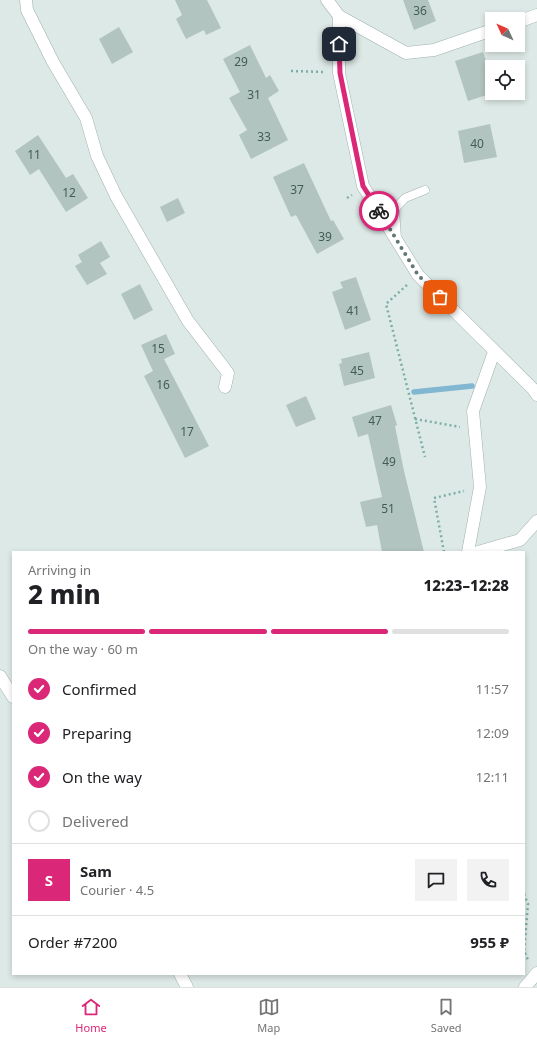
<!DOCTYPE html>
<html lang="en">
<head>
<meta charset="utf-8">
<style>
	body { margin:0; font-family:"Noto Sans",sans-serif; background:#f2f2f2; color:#202124; height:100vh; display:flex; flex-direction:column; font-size:15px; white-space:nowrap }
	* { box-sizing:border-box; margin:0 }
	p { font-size:13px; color:#757577 }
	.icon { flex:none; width:22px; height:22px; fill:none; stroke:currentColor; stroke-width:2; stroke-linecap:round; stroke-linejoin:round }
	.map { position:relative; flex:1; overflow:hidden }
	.side { position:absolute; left:12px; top:551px; width:513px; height:424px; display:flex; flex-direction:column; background:#fff; border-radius:0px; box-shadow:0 2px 6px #0003 }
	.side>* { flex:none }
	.needle { width:26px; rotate:314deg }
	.tools { position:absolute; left:485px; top:12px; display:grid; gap:8px }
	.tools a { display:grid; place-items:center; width:40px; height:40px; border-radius:0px; background:#fff; box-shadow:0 2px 6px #0003; font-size:20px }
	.pin { position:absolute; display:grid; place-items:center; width:34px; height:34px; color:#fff; margin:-17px; border-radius:8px; box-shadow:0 2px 6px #0006 }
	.courier { position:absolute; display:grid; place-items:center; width:40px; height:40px; margin:-20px; border:3px solid #db2777; border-radius:50%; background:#fff; color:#222; box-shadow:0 1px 5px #0007 }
	.summary em { font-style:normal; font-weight:800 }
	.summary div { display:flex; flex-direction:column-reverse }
	.summary { display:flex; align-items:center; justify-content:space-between; height:68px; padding:0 16px }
	h1 { font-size:26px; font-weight:800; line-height:30px }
	.bar { display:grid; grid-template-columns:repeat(4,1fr); gap:6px 4px; align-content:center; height:48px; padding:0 16px }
	.bar i { height:5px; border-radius:3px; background:#e0e0e0 }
	.bar .current { background:#db2777 }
	.bar p { grid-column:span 4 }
	.line { display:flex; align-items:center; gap:10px; padding:0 16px; border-top:1px solid #e0e0e0 }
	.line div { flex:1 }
	.round { display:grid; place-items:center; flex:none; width:42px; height:42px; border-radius:0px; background:#f2f2f2 }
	ol { padding:0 16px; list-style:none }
	li { display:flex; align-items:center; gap:12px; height:44px }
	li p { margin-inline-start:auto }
	li .icon { padding:4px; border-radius:50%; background:#db2777; color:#fff; stroke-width:4 }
	li:last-child { color:#757577 }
	li i { width:22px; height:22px; border:2px solid #e0e0e0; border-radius:50% }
	.menu { display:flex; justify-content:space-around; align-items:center; height:56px; border-top:1px solid #e0e0e0; background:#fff; font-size:11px; color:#757577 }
	.menu a { display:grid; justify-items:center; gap:2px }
	.menu .current { color:#db2777 }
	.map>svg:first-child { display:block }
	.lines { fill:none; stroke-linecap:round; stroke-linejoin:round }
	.stream { stroke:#82b7d1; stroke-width:5.5 }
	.building { fill:#b2c4bf }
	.lane-casing { stroke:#a0b1ae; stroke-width:9 }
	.street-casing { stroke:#a0b1ae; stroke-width:13 }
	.path { stroke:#7caea7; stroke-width:2.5; stroke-dasharray:2 3; stroke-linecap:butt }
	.lane { stroke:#fff; stroke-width:8 }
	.street { stroke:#fff; stroke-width:12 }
	.done { stroke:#617774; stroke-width:4; stroke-dasharray:0 7.2 }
	.route { stroke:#db2777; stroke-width:5 }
	.labels { text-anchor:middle; stroke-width:3; stroke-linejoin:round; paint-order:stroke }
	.number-label { font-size:12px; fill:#435c58 }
</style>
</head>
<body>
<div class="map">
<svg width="537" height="987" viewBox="0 0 537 987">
	<rect width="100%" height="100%" fill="#dde9e6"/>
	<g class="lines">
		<path class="stream" d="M414 392 472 386"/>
	</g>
	<g class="building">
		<path d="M175 0H207L221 28 206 35 204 30 186 39 176 19 182 15Z"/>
		<path d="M403 0H428L436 21 414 30Z"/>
		<path d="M119 27 133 52 112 64 99 39Z"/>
		<path d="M250 45 266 78 270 75 279 91 268 98 288 140 251 159 239 135 247 130 229 98 240 92 223 59Z"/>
		<path d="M483 52 490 71 492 70 493 93 468 101 455 61Z"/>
		<path d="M490 124 497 157 464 163 458 131Z"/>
		<path d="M38 135 66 178 73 174 88 198 66 212 39 169 30 175 15 151Z"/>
		<path d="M304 163 331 221 333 220 344 239 317 254 296 215 291 217 273 177Z"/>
		<path d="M178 198 185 213 167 222 160 207Z"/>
		<path d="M101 241 110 257 100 263 107 274 87 285 75 266 82 262 78 255Z"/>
		<path d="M356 277 371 320 345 330 332 292 343 288 340 282Z"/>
		<path d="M140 284 153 310 134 320 121 294Z"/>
		<path d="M166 334 175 354 164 359 209 446 185 458 144 376 153 371 141 345Z"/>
		<path d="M369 352 375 378 344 386 339 364 342 363 341 359Z"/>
		<path d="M306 396 316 419 296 427 286 405Z"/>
		<path d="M391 405 397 425 395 426 404 471 424 552H382L377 525 366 527 360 502 382 497 368 434 358 437 352 417Z"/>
	</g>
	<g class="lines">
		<defs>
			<path id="lane" d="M397 239 395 209 405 198 425 190"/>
			<g id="street">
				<path d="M26 0 27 10 53 62 86 118 97 156 116 196 188 321 228 373 225 387"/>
				<path d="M327 0 339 16V73L363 186 418 275 533 389 537 395"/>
				<path d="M339 16 406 53 434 50 492 30"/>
				<path d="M518 22 537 15"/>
				<path d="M468 552 480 487 473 411 494 352"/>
				<path d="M478 552 520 540 537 521"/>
				<path d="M0 676 13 697"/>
				<path d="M180 974 187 987"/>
				<path d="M525 987 537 973"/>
			</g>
		</defs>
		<use href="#lane" class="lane-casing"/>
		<use href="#street" class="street-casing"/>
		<g class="path">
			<path d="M291 71 325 72"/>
			<path d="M347 198 352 195"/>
			<path d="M407 285 386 304 425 457"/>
			<path d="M415 419 460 427"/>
			<path d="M444 552 434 498 464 491"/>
			<path d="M524 894 528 904 524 951 529 962"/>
		</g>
		<use href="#lane" class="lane"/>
		<use href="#street" class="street"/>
	</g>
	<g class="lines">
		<path class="done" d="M379 211 418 275 440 297"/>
		<path class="route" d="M339 44 340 73 363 186 379 211"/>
	</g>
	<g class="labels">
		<g class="number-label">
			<text x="420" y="15">36</text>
			<text x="241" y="66">29</text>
			<text x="254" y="99">31</text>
			<text x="264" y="141">33</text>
			<text x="477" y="148">40</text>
			<text x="34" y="159">11</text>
			<text x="297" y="194">37</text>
			<text x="69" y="197">12</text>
			<text x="325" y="241">39</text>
			<text x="353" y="315">41</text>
			<text x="158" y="353">15</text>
			<text x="357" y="375">45</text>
			<text x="163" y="389">16</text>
			<text x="375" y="425">47</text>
			<text x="187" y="436">17</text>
			<text x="389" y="466">49</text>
			<text x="388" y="513">51</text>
		</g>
	</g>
</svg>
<div class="tools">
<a><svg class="needle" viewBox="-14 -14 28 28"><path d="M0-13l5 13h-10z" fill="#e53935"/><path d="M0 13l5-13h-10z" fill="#757577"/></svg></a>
<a><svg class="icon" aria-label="locate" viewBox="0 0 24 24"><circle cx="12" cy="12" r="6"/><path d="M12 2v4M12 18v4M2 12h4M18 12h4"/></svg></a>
</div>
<div class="pin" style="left:440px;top:297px;background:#ea580c"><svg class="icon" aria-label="bag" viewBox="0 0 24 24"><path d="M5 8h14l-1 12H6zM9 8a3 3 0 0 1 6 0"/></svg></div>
<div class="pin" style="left:339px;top:44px;background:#1f2937"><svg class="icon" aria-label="home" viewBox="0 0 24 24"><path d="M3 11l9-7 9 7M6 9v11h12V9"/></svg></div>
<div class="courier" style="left:379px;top:211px"><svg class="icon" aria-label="bike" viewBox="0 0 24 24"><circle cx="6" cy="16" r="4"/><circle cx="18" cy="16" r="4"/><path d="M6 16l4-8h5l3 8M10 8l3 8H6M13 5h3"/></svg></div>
<section class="side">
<div class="summary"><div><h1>2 min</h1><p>Arriving in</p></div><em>12:23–12:28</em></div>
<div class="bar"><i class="current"></i><i class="current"></i><i class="current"></i><i></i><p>On the way · 60 m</p></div>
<ol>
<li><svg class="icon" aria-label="check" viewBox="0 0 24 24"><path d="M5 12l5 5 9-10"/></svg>Confirmed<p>11:57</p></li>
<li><svg class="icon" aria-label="check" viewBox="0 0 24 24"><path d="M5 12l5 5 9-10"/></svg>Preparing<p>12:09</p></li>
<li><svg class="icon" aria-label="check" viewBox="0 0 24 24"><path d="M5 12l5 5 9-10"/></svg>On the way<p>12:11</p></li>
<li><i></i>Delivered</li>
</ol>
<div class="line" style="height:72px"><b class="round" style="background:#db2777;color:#fff">S</b><div><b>Sam</b><p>Courier · 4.5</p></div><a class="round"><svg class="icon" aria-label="chat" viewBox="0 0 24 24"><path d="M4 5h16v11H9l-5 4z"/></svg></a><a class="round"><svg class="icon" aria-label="phone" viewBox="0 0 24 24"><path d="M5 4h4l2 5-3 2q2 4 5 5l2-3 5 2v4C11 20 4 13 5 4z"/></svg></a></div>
<div class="line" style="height:52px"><div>Order #7200</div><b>955 ₽</b></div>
</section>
</div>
<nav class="menu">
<a class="current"><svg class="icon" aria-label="home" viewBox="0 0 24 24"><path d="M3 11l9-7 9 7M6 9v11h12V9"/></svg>Home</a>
<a><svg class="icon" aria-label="map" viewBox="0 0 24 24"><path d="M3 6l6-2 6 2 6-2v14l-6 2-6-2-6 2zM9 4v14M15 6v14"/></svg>Map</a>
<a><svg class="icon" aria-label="saved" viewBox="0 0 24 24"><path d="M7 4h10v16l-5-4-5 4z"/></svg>Saved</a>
</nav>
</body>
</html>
